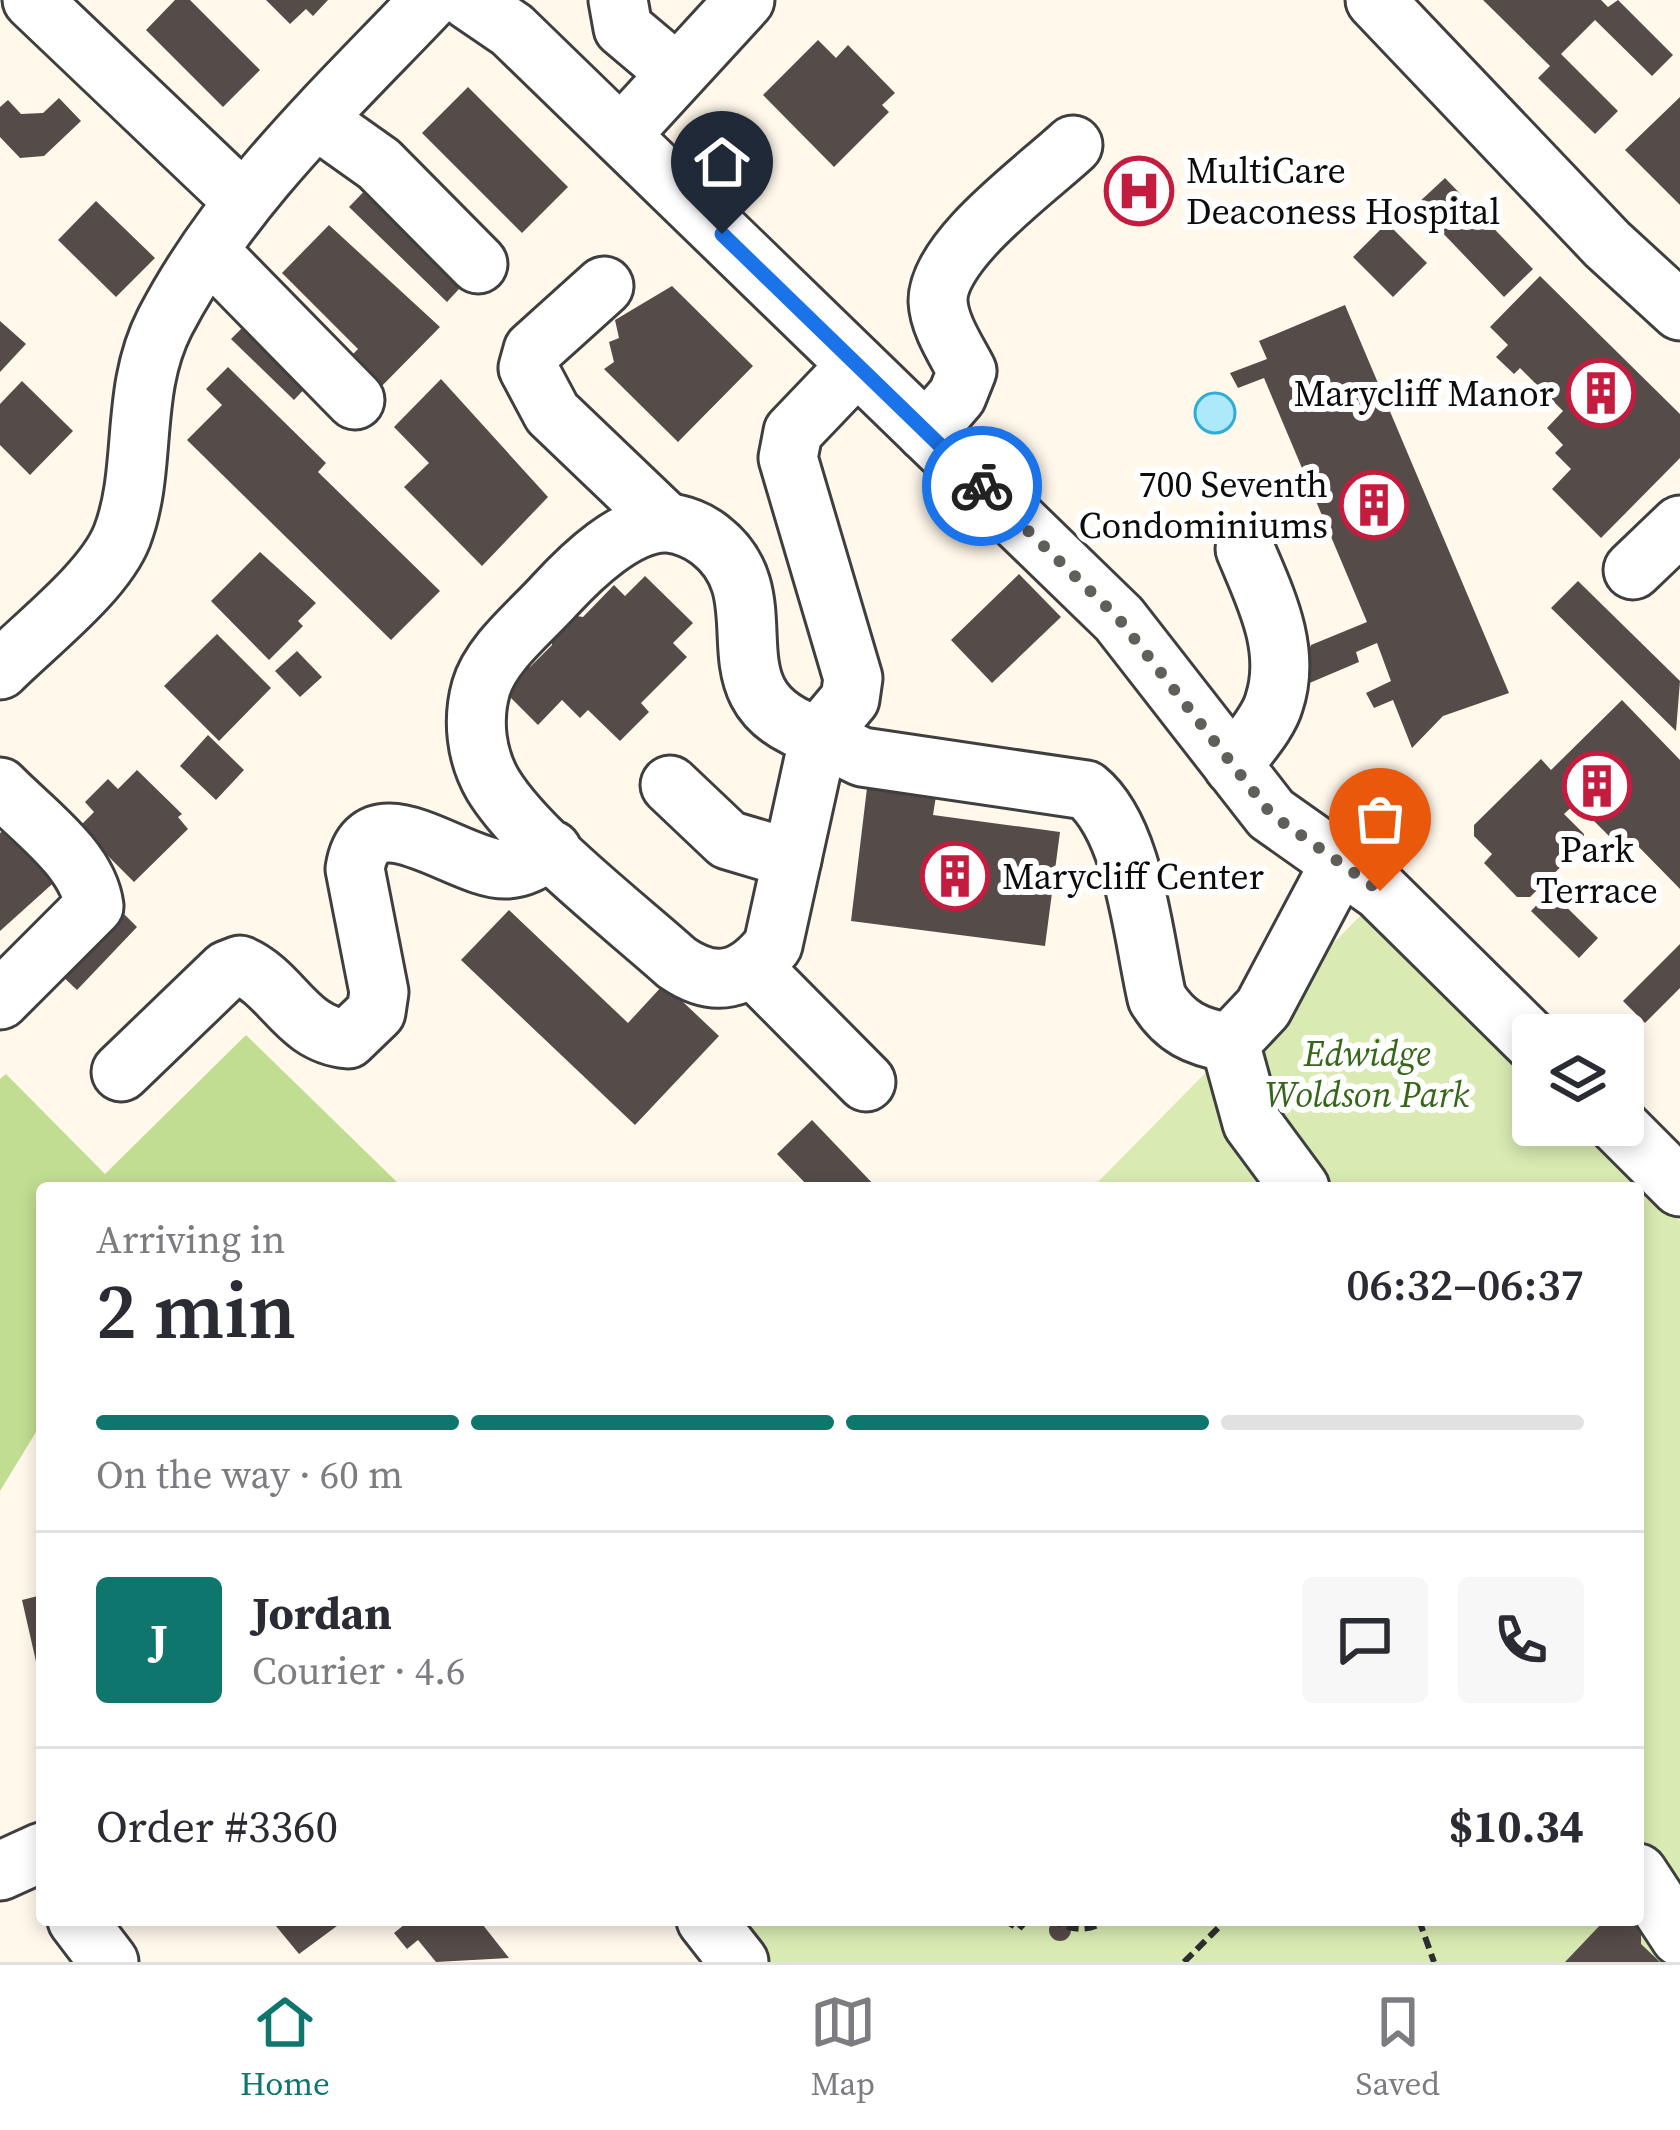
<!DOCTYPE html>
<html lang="en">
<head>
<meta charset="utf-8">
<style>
	body { margin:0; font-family:"Source Serif 4",serif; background:#f7f7f7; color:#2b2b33; height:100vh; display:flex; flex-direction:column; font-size:45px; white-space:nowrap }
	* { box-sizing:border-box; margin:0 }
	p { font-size:39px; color:#7c7c81 }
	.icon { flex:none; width:66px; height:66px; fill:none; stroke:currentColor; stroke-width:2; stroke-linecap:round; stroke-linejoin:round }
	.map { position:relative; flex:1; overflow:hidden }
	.drawer { position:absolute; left:36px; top:1182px; width:1608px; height:744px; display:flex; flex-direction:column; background:#fff; border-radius:12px; box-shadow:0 6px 18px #0003 }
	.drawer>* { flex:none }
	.tools { position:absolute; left:1512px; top:1014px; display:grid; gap:24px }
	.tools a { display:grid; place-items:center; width:132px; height:132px; border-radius:12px; background:#fff; box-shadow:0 6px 18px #0003; font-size:60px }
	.pin { position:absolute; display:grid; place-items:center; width:102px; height:102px; color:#fff; margin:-123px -51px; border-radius:50% 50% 50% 0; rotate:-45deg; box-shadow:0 0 12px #0007 }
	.pin .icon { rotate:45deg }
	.courier { position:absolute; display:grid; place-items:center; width:120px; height:120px; margin:-60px; border:9px solid #1a73e8; border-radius:50%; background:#fff; color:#222; box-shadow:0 3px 15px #0007 }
	.headline em { font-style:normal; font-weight:600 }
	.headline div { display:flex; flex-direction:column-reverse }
	.headline { display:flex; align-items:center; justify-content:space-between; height:204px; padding:0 60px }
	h1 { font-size:78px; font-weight:600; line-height:90px }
	.bar { display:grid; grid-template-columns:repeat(4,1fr); gap:18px 12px; align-content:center; height:144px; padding:0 60px }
	.bar i { height:15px; border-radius:9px; background:#e1e1e2 }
	.bar .current { background:#0f766e }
	.bar p { grid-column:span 4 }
	.line { display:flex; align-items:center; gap:30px; padding:0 60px; border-top:3px solid #e1e1e2 }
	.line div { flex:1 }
	.round { display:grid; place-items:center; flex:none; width:126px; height:126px; border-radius:12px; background:#f7f7f7 }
	.tab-bar { display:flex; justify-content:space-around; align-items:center; height:168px; border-top:3px solid #e1e1e2; background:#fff; font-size:33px; color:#7c7c81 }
	.tab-bar a { display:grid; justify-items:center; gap:6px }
	.tab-bar .current { color:#0f766e }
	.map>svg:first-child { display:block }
	.green { fill:#d9ebb3 }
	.forest { fill:#c0dd91 }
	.water { fill:#ade9fa; stroke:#2faed5; stroke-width:3 }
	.building { fill:#554b48 }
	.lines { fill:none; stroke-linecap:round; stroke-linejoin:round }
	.minor-casing { stroke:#3f3f3f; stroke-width:63 }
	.path { stroke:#2e2e2e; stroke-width:6; stroke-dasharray:12 6; stroke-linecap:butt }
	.minor { stroke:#fff; stroke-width:57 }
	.done { stroke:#615f5a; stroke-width:12; stroke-dasharray:0 21.6 }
	.route { stroke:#1a73e8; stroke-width:15 }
	.labels { text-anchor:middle; stroke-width:12; stroke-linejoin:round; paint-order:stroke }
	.poi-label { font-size:36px; fill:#0c0c0c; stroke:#fff; text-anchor:start }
	.park-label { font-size:36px; font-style:italic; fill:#366719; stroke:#fff }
</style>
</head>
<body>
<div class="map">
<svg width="1680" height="1962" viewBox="0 0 1680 1962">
	<rect width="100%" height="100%" fill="#fff8eb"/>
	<path class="green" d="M1365 911 1533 1077V1125H1582L1680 1221V1962H762L730 1920H1638V1188H1092Z"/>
	<path class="forest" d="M246 1035 403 1188H42V1434L36 1432 0 1491V1079L6 1074 105 1174Z"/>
	<circle class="water" cx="1215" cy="413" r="20"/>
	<g class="building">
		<path d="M175 0H190L260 70 223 107 146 30Z"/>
		<path d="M266 0H328L313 16 306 9 290 24Z"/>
		<path d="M1483 0H1601L1608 7 1618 0 1673 55 1652 76 1595 20 1561 54 1618 111 1595 134 1538 78 1550 66Z"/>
		<path d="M818 40 836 58 848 45 895 93 882 105 889 112 834 167 763 95Z"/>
		<path d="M468 87 568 187 522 233 422 133Z"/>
		<path d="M1680 97V205L1625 150Z"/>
		<path d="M59 98 81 121 44 156 20 158 0 137V107L8 100 21 114 43 113Z"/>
		<path d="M1445 178 1533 269 1504 297 1416 205Z"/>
		<path d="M373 182 471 276 447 302 349 207Z"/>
		<path d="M96 201 155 258 116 297 58 240Z"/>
		<path d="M1387 223 1427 263 1393 297 1353 257Z"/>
		<path d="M329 225 440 327 373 395 342 365 358 349 282 273Z"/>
		<path d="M1540 276 1680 414V458L1601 538 1552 489 1571 469 1555 453 1563 445 1547 428 1563 411 1520 368 1514 374 1496 357 1508 345 1490 327Z"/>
		<path d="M672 286 753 366 678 442 604 369 614 362 609 342 619 338 615 320Z"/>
		<path d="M1345 305 1509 693 1443 716 1412 748 1393 700 1374 708 1366 693 1391 681 1377 643 1356 652 1359 662 1293 690 1311 645 1367 622 1264 378 1238 388 1230 373 1267 359 1259 341Z"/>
		<path d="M0 321 26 344 0 372Z"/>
		<path d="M249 321 311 382 294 400 231 339Z"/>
		<path d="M228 367 326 463 318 472 440 591 391 640 187 440 222 405 206 389Z"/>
		<path d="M441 379 548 497 482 566 404 487 429 463 394 427Z"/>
		<path d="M22 381 73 431 30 475 0 445V404Z"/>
		<path d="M260 552 316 603 298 621 303 626 269 660 211 601Z"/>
		<path d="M1019 574 1061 617 992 683 951 640Z"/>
		<path d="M645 576 693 623 673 643 687 657 641 703 649 712 620 741 588 710 580 718 562 700 538 725 497 684 522 658 530 667 552 645V627L565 614 583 617 614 585 625 596Z"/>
		<path d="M1578 581 1680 681 1676 731 1551 608Z"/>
		<path d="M217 634 271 688 219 741 164 686Z"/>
		<path d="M297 651 322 677 300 697 275 671Z"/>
		<path d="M1622 700 1680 760V889L1634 842 1620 855 1610 845 1614 841 1576 803 1564 814 1584 834 1583 845 1530 897H1517L1484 863 1492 854 1474 836V825L1541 759 1551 770Z"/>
		<path d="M208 735 244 770 216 800 180 766Z"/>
		<path d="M137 770 182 814 178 817 188 829 134 882 79 827 94 812 85 802 108 779 118 789Z"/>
		<path d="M867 788 936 796 933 815 1060 832 1045 946 851 921Z"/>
		<path d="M15 824 70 868 0 931V833Z"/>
		<path d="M1550 891 1598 938 1579 958 1531 911Z"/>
		<path d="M119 909 137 927 77 990 58 972Z"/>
		<path d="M509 910 628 1023 664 984 719 1036 635 1125 461 960Z"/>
		<path d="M1680 944V988L1645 1023 1623 1001Z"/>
		<path d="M812 1120 877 1188H810L777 1154Z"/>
		<path d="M42 1595V1679H40L22 1600Z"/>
		<circle cx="1060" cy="1930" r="11"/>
		<path d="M271 1920H339L341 1923 299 1954Z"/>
		<path d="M410 1920H479L509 1958 436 1962 418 1940 407 1949 394 1933Z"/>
		<path d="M1605 1920H1634L1641 1927V1944L1660 1962H1565Z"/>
	</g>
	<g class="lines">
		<defs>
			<g id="minor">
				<path d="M32 0 241 199"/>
				<path d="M468 0 512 30 1119 619 1271 814 1380 891 1533 1042"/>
				<path d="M618 0 623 28 674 71"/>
				<path d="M1375 0 1607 244 1680 311"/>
				<path d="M317 120 379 164 478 264"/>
				<path d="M621 135 745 0"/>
				<path d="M209 251 355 400"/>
				<path d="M604 286 533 350 528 368 552 413 666 522"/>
				<path d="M857 365 793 432 788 458 853 678 850 699 819 736C696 698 788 600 710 540 699 531 682 524 668 523 627 521 580 568 555 595 531 622 491 653 481 688 472 720 476 756 493 785 527 841 626 917 677 963 715 989 745 981 773 945L819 736 862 757 1086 790C1135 830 1143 938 1157 998 1175 1028 1197 1037 1230 1043"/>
				<path d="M926 432 957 396 967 371C956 350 939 325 938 301 937 250 1038 178 1073 145"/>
				<path d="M1633 570 1680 525"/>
				<path d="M0 670C36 634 104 582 122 536 148 468 129 392 165 322 230 197 334 101 430 0"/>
				<path d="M1233 766C1246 747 1268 724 1274 703 1292 649 1265 597 1245 549"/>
				<path d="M670 785 728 840 792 859"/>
				<path d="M0 787C32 820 88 859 94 906L0 1000"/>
				<path d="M754 969 866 1082"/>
				<path d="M121 1072 227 970 240 965C284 984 295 1034 348 1039L376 1012 379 992 355 869C368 786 462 873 508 869 525 868 538 858 552 850"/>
				<path d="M1618 1125 1680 1187"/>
				<path d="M1300 1188 1252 1123 1230 1043 1263 1008 1340 863"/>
				<path d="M0 1871 42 1852"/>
				<path d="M1638 1873 1680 1937"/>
				<path d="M77 1920 109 1962"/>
				<path d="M706 1920 739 1962"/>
			</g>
		</defs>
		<use href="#minor" class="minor-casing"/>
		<g class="path">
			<path d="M1004 1920 1019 1929 1027 1920"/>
			<path d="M1050 1920C1069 1929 1088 1934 1106 1920"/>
			<path d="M1419 1920 1434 1962"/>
			<path d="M1184 1962 1226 1920"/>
		</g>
		<use href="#minor" class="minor"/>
	</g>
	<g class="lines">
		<path class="done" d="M982 486 1119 619 1271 814 1380 891"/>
		<path class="route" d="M722 234 982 486"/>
	</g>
	<defs>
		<symbol id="hospital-ring" viewBox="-11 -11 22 22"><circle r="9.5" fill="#fff" stroke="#c41c3f" stroke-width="1.5"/><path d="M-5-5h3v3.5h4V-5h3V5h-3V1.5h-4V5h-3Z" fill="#c41c3f"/></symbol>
		<symbol id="building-ring" viewBox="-11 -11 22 22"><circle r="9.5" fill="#fff" stroke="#c41c3f" stroke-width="1.5"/><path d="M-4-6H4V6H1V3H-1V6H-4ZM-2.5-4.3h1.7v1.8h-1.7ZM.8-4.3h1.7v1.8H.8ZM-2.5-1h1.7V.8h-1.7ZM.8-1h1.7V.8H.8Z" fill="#c41c3f"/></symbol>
	</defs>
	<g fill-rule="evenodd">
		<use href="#hospital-ring" x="1101" y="153" width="76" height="76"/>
		<use href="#building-ring" x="1563" y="355" width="76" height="76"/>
		<use href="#building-ring" x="1336" y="467" width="76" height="76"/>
		<use href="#building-ring" x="1559" y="748" width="76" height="76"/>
		<use href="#building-ring" x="917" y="838" width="76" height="76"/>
	</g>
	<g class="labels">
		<g class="poi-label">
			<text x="1186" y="183">MultiCare<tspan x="1186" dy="41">Deaconess Hospital</tspan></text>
			<text x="1554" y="406" text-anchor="end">Marycliff Manor</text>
			<text x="1328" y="497" text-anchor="end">700 Seventh<tspan x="1328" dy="41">Condominiums</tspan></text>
			<text x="1597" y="862" text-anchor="middle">Park<tspan x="1597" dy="41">Terrace</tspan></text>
			<text x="1002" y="889">Marycliff Center</text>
		</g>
		<g class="park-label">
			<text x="1367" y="1066">Edwidge<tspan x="1367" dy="41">Woldson Park</tspan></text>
		</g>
	</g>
</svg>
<div class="tools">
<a><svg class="icon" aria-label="layers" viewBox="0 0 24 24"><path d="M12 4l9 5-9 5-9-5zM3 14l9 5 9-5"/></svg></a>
</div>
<div class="pin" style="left:1380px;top:891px;background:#ea580c"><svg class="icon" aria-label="bag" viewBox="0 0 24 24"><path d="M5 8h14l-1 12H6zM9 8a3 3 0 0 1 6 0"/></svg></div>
<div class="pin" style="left:722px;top:234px;background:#1f2937"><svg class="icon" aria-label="home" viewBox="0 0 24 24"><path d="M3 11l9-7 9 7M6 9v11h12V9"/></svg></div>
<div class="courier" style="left:982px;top:486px"><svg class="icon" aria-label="bike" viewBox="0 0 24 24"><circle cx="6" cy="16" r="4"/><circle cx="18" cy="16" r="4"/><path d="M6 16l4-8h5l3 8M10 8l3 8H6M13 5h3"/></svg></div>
<section class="drawer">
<div class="headline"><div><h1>2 min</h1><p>Arriving in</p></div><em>06:32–06:37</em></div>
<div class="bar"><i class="current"></i><i class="current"></i><i class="current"></i><i></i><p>On the way · 60 m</p></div>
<div class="line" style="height:216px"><b class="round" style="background:#0f766e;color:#fff">J</b><div><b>Jordan</b><p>Courier · 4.6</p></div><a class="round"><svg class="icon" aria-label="chat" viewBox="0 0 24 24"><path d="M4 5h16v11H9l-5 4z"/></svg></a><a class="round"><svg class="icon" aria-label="phone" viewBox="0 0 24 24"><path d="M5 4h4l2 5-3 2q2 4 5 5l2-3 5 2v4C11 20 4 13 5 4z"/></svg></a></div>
<div class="line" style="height:156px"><div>Order #3360</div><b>$10.34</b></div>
</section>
</div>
<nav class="tab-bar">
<a class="current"><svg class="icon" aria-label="home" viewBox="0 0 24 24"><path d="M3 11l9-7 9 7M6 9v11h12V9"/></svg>Home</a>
<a><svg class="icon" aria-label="map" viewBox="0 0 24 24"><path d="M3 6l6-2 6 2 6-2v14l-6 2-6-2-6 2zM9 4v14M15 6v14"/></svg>Map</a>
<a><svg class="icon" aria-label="saved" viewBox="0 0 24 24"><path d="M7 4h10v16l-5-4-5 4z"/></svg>Saved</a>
</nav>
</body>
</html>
